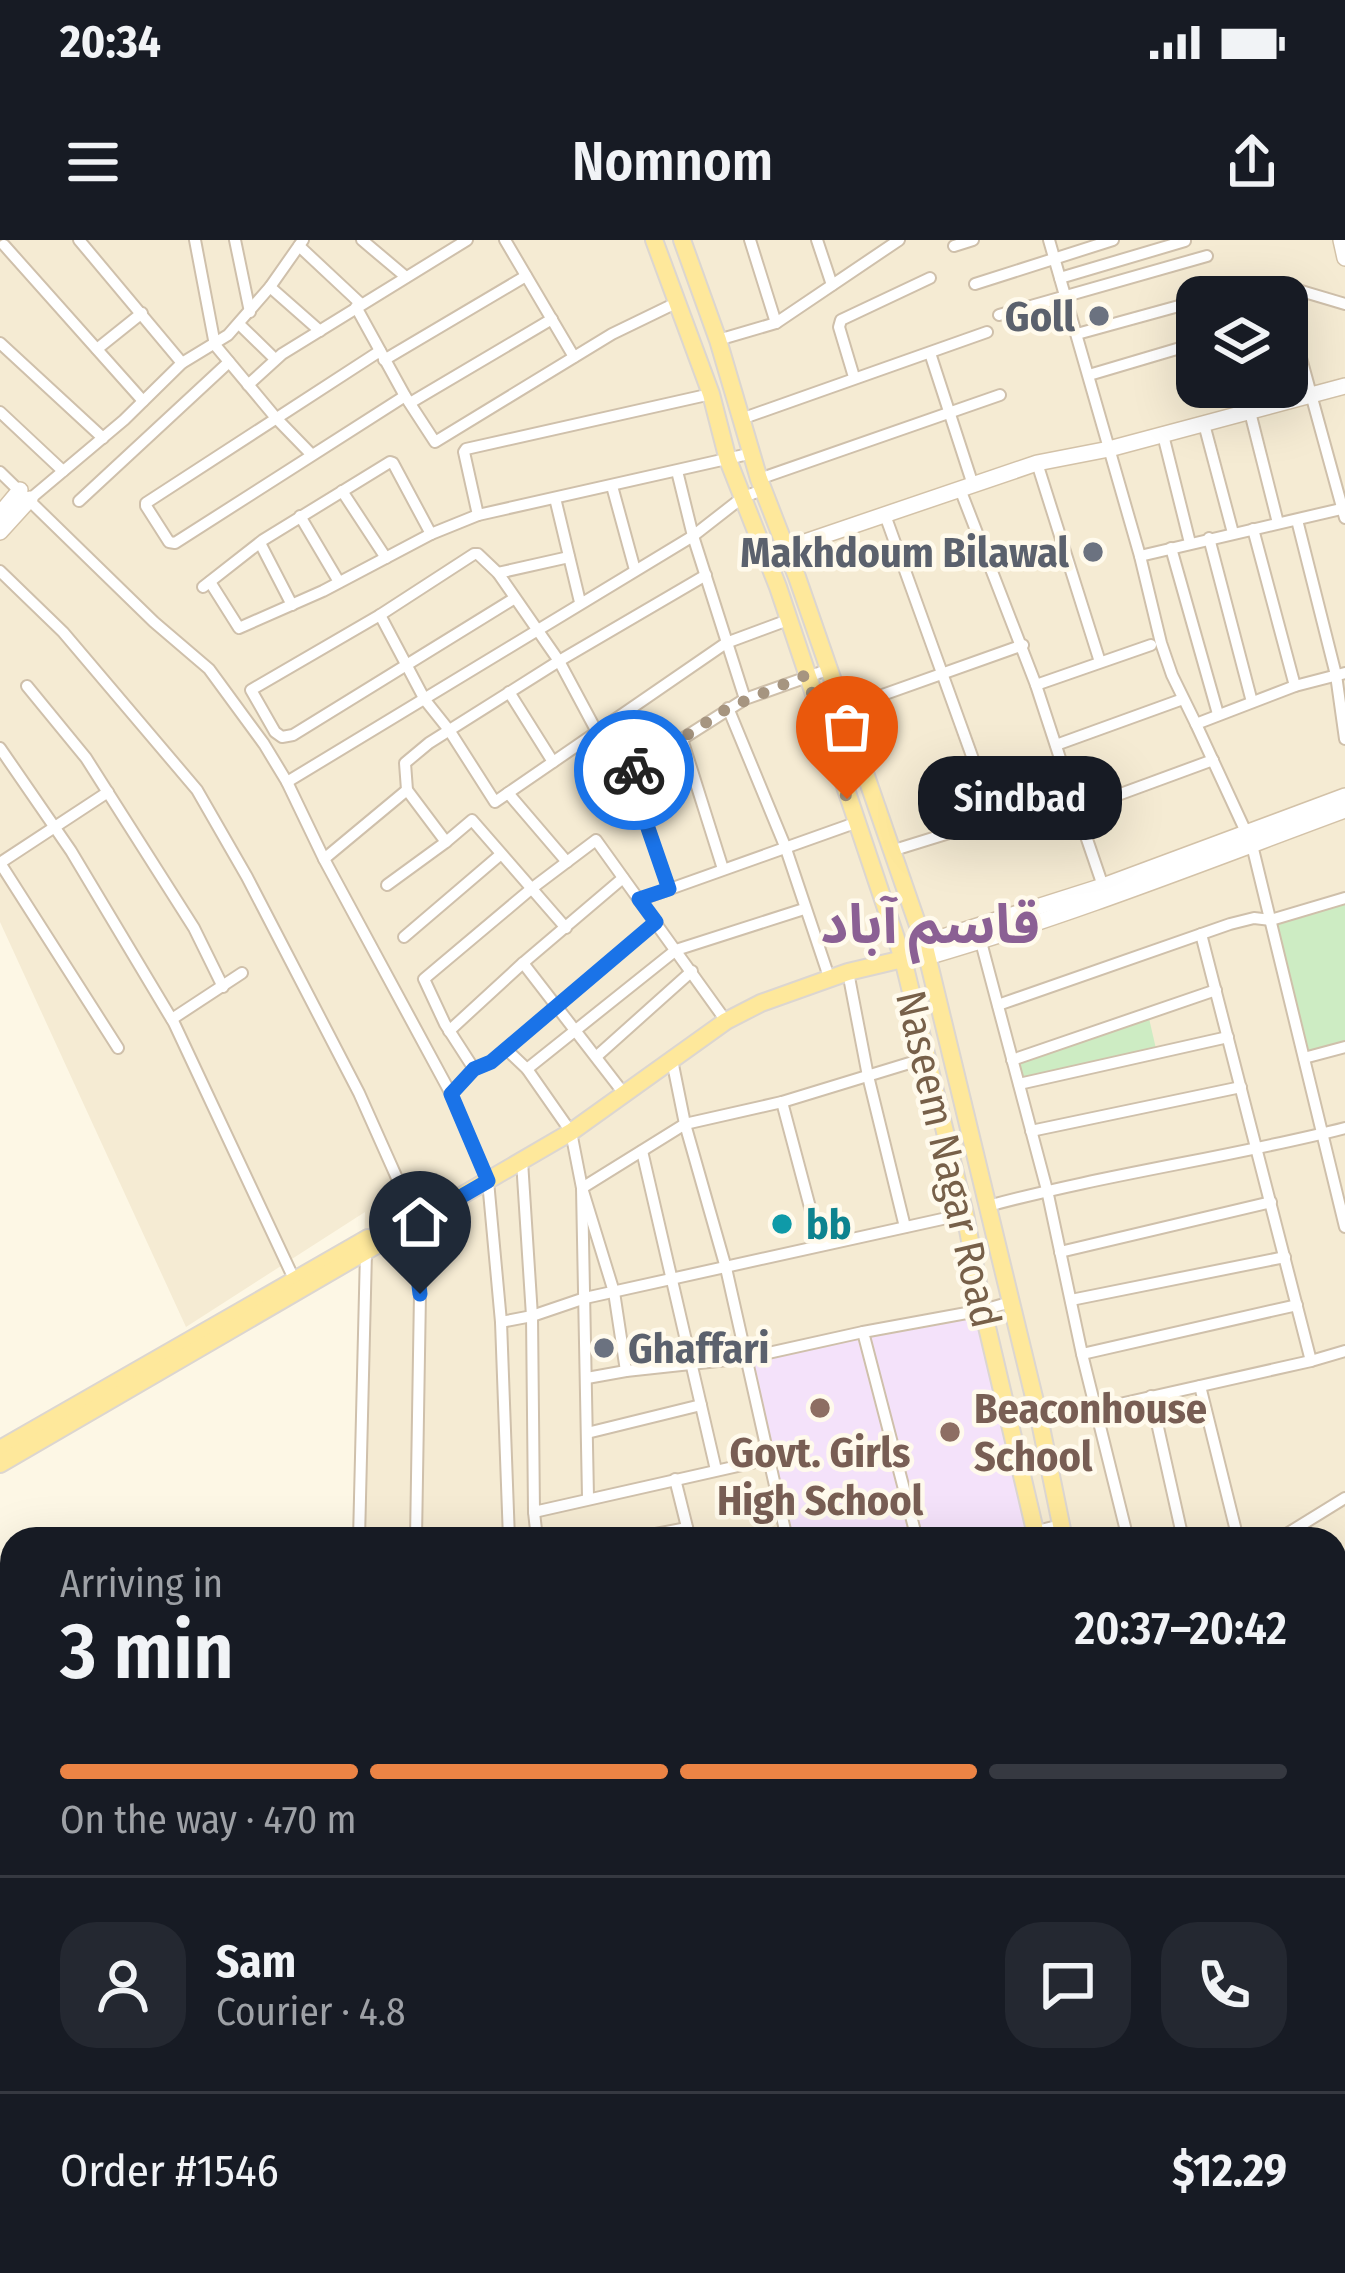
<!DOCTYPE html>
<html lang="en">
<head>
<meta charset="utf-8">
<style>
	body { margin:0; font-family:"Fira Sans Condensed","Noto Sans Arabic",sans-serif; background:#242831; color:#f1f3f6; height:100vh; display:flex; flex-direction:column; font-size:45px; white-space:nowrap }
	* { box-sizing:border-box; margin:0 }
	p { font-size:39px; color:#9ea1a6 }
	.icon { flex:none; width:66px; height:66px; fill:none; stroke:currentColor; stroke-width:2; stroke-linecap:round; stroke-linejoin:round }
	.map { position:relative; flex:1; overflow:hidden }
	.details { position:absolute; left:0px; top:1287px; width:1347px; height:747px; display:flex; flex-direction:column; background:#171b24; border-radius:36px 36px 0 0; box-shadow:0 12px 48px #0002 }
	.details>* { flex:none }
	.fabs { position:absolute; left:1176px; top:36px; display:grid; gap:24px }
	.fabs a { display:grid; place-items:center; width:132px; height:132px; border-radius:24px; background:#171b24; box-shadow:0 12px 48px #0002; font-size:60px }
	.pin { position:absolute; display:grid; place-items:center; width:102px; height:102px; color:#fff; margin:-123px -51px; border-radius:50% 50% 50% 0; rotate:-45deg; box-shadow:0 0 12px #0007 }
	.pin .icon { rotate:45deg }
	.courier { position:absolute; display:grid; place-items:center; width:120px; height:120px; margin:-60px; border:9px solid #1a73e8; border-radius:50%; background:#fff; color:#222; box-shadow:0 3px 15px #0007 }
	.bubble { position:absolute; height:84px; border-radius:36px; background:#171b24; box-shadow:0 12px 48px #0002; font-size:39px; font-weight:600; line-height:84px; text-align:center }
	.headline em { font-style:normal; font-weight:600 }
	.headline div { display:flex; flex-direction:column-reverse }
	.headline { display:flex; align-items:center; justify-content:space-between; height:204px; padding:0 60px }
	h1 { font-size:78px; font-weight:600; line-height:90px }
	.bar { display:grid; grid-template-columns:repeat(4,1fr); gap:18px 12px; align-content:center; height:144px; padding:0 60px }
	.bar i { height:15px; border-radius:9px; background:#363941 }
	.bar .active { background:#ec8445 }
	.bar p { grid-column:span 4 }
	.line { display:flex; align-items:center; gap:30px; padding:0 60px; border-top:3px solid #363941 }
	.line div { flex:1 }
	.round { display:grid; place-items:center; flex:none; width:126px; height:126px; border-radius:36px; background:#242831 }
	.status { display:flex; justify-content:space-between; align-items:center; height:84px; padding:0 60px; background:#171b24; direction:ltr }
	.status svg { height:33px; fill:currentColor }
	header { display:flex; justify-content:space-between; align-items:center; height:156px; padding:0 60px; background:#171b24; font-size:54px; font-weight:600 }
	.map>svg:first-child { display:block }
	.residential { fill:#f5ebd3; fill-rule:evenodd }
	.education { fill:#f4e2fa }
	.green { fill:#cdecc3 }
	.lines { fill:none; stroke-linecap:round; stroke-linejoin:round }
	.street-casing { stroke:#cfc0ab; stroke-width:14 }
	.secondary-casing { stroke:#d3c2a8; stroke-width:18 }
	.primary-casing { stroke:#dcd6d0; stroke-width:20 }
	.street { stroke:#fff; stroke-width:10 }
	.secondary { stroke:#fff; stroke-width:15 }
	.primary { stroke:#fee89b; stroke-width:16 }
	.done { stroke:#a69580; stroke-width:12; stroke-dasharray:0 21.6 }
	.route { stroke:#1a73e8; stroke-width:15 }
	.worship-dot { fill:#6b7280; stroke:#fffaec; stroke-width:4.5 }
	.culture-dot { fill:#0f9aa8; stroke:#fffaec; stroke-width:4.5 }
	.education-dot { fill:#8d6e63; stroke:#fffaec; stroke-width:4.5 }
	.labels { text-anchor:middle; stroke-width:9; stroke-linejoin:round; paint-order:stroke }
	.worship-label { font-size:42px; font-weight:bold; fill:#5b616d; stroke:#fffaec; text-anchor:end }
	.street-label { font-size:42px; fill:#776049; stroke:#fffaec }
	.culture-label { font-size:42px; font-weight:bold; fill:#0d838f; stroke:#fffaec; text-anchor:start }
	.education-label { font-size:42px; font-weight:bold; fill:#785e54; stroke:#fffaec; text-anchor:start }
	.district-label { font-size:54px; font-weight:bold; fill:#8b6094; stroke:#fffaec }
</style>
</head>
<body>
<div class="status"><b>20:34</b><svg viewBox="0 0 49 12"><path d="M0 12V9h3v3zM5 12V6h3v6zM10 12V3h3v9zM15 12V0h3v12zM26 1h20v11H26zM47 4h2v5h-2z"/></svg></div>
<header><svg class="icon" aria-label="menu" viewBox="0 0 24 24"><path d="M4 6h16M4 12h16M4 18h16"/></svg>Nomnom<svg class="icon" aria-label="share" viewBox="0 0 24 24"><path d="M12 15V3M7 8l5-5 5 5M5 13v7h14v-7"/></svg></header>
<div class="map">
<svg width="1345" height="2033" viewBox="0 0 1345 2033">
	<rect width="100%" height="100%" fill="#fdf7e5"/>
	<path class="residential" d="M0 0H1345V2033H332L333 2022H1335V1299H355L365 972 186 1087 0 682ZM1197 57H1287V147H1197Z"/>
	<path class="education" d="M983 1070 1037 1299H787L746 1118Z"/>
	<g class="green">
		<path d="M1345 658V807L1304 818 1271 680Z"/>
		<path d="M1148 774 1157 813 1019 844 1012 820Z"/>
		<path d="M1335 1746 1345 1751V1862L1335 1867Z"/>
	</g>
	<g class="lines">
		<defs>
			<g id="street">
				<path d="M79 0 182 123"/>
				<path d="M195 0 215 105 276 178 311 214"/>
				<path d="M235 0 250 72"/>
				<path d="M362 0 406 37"/>
				<path d="M505 0 574 117"/>
				<path d="M750 0 776 83"/>
				<path d="M817 0 832 45"/>
				<path d="M1049 0 1140 316 1161 403 1172 435 1196 484"/>
				<path d="M4 5 143 161"/>
				<path d="M299 6 361 64"/>
				<path d="M954 6 973 0"/>
				<path d="M1060 38 1185 1"/>
				<path d="M975 44 1113 0"/>
				<path d="M270 47 320 91"/>
				<path d="M1213 57 1249 47"/>
				<path d="M1284 57 1281 45 1345 64"/>
				<path d="M356 67 405 156 435 202 612 94 678 62"/>
				<path d="M1287 67 1345 278"/>
				<path d="M999 75 1207 16"/>
				<path d="M239 84 275 119"/>
				<path d="M1077 94 1197 61"/>
				<path d="M718 100 776 83 899 0"/>
				<path d="M0 103 103 198"/>
				<path d="M97 109 142 73"/>
				<path d="M380 111 146 263V266L169 302 175 303 405 156"/>
				<path d="M930 113 973 245"/>
				<path d="M384 120 526 36"/>
				<path d="M1089 135 1197 103"/>
				<path d="M854 137 839 87 841 80 930 38"/>
				<path d="M248 145 282 114 467 0"/>
				<path d="M711 154 466 209 464 212 478 275 753 213"/>
				<path d="M410 163 552 79"/>
				<path d="M0 172 63 231"/>
				<path d="M1250 172 1278 283"/>
				<path d="M741 179 987 92"/>
				<path d="M1204 184 1233 293"/>
				<path d="M1163 195 1190 303"/>
				<path d="M1037 223 1100 422"/>
				<path d="M677 231 693 296 745 459"/>
				<path d="M0 232 154 382 209 429 264 504 287 542 324 619 451 854 488 941 501 1082 509 1299"/>
				<path d="M759 239 1000 155"/>
				<path d="M612 246 635 330"/>
				<path d="M960 249 1036 445 1151 405"/>
				<path d="M342 251 386 318"/>
				<path d="M555 258 580 362"/>
				<path d="M30 259 124 180 182 123 228 95 270 47 303 0"/>
				<path d="M79 261 229 122"/>
				<path d="M885 275 995 580"/>
				<path d="M300 276 339 342"/>
				<path d="M1297 280 1336 435 1345 499"/>
				<path d="M1253 289 1295 446"/>
				<path d="M1209 298 1252 462"/>
				<path d="M260 303 292 365"/>
				<path d="M1171 308 1218 474"/>
				<path d="M1140 316 1345 268"/>
				<path d="M0 331 63 392 197 550 247 637 359 853 413 974 420 1053 416 1299"/>
				<path d="M498 333 569 317"/>
				<path d="M210 342 239 388 323 351 431 294 478 275"/>
				<path d="M203 347 263 300 390 222 393 223 431 294"/>
				<path d="M515 358 293 495 282 497 275 492 251 450 380 375 474 314H478L498 333 559 421 706 335"/>
				<path d="M380 375 425 460 449 490 495 562 726 403 788 380"/>
				<path d="M1345 433 1295 446 1196 484 1252 605 1345 987"/>
				<path d="M27 446 86 518 194 688 223 747"/>
				<path d="M509 452 553 522"/>
				<path d="M728 468 785 606 830 740"/>
				<path d="M843 469 1023 405"/>
				<path d="M631 470 657 515 745 459 830 429"/>
				<path d="M682 499 723 629"/>
				<path d="M1056 505 1183 459"/>
				<path d="M0 508 71 611 174 783 294 1039"/>
				<path d="M629 533 669 649"/>
				<path d="M287 542 693 296 743 257 763 250"/>
				<path d="M508 553 567 622"/>
				<path d="M595 556 657 515"/>
				<path d="M1075 564 1104 649"/>
				<path d="M1077 570 1213 520"/>
				<path d="M891 611 1072 555 1036 445"/>
				<path d="M324 619 407 550"/>
				<path d="M0 623 118 808"/>
				<path d="M0 623 108 552"/>
				<path d="M623 638 523 723 625 855"/>
				<path d="M387 645 446 602"/>
				<path d="M639 660 855 583"/>
				<path d="M566 688 472 580 446 602 407 550 405 523 429 503 559 421 597 492"/>
				<path d="M1201 694 1311 1121"/>
				<path d="M404 697 500 615"/>
				<path d="M981 702 1047 950 1082 1114 1128 1299"/>
				<path d="M848 732 868 836 905 987"/>
				<path d="M998 765 1230 684 1254 678 1271 680 1345 658"/>
				<path d="M172 779 242 733"/>
				<path d="M449 791 523 723"/>
				<path d="M506 809 527 829 571 892 582 948 588 1257"/>
				<path d="M597 816 692 731"/>
				<path d="M1304 818 1345 807"/>
				<path d="M672 820 685 884 726 1028 787 1299"/>
				<path d="M1012 820 1216 750"/>
				<path d="M474 829 491 822 656 682"/>
				<path d="M527 829 676 710 804 669"/>
				<path d="M1019 844 1228 797"/>
				<path d="M451 854 474 829 445 784 424 739 531 649 596 600 726 781"/>
				<path d="M782 862 820 1005"/>
				<path d="M1031 891 1241 847"/>
				<path d="M642 911 716 1230"/>
				<path d="M522 921 532 1076 534 1272 769 1219"/>
				<path d="M988 966C1106 934 1227 918 1345 888"/>
				<path d="M1060 1012 1271 962"/>
				<path d="M1071 1060 1285 1017"/>
				<path d="M501 1082 532 1076 585 1058 965 974"/>
				<path d="M1082 1114 1297 1065"/>
				<path d="M626 1131 614 1052 582 948 685 884 782 862 926 818"/>
				<path d="M587 1138 626 1131 746 1118 863 1092"/>
				<path d="M1200 1146 1238 1299"/>
				<path d="M1151 1156 1183 1299"/>
				<path d="M1040 1182 1311 1121 1345 1111"/>
				<path d="M587 1193 701 1165"/>
				<path d="M675 1239 690 1299"/>
				<path d="M534 1272 537 1299"/>
				<path d="M359 1299 366 1012"/>
				<path d="M629 1299 687 1288"/>
				<path d="M917 1299 863 1092 983 1070 1011 1062"/>
				<path d="M1005 1299 1061 1285"/>
				<path d="M1267 1299 1285 1295 1345 1258"/>
				<path d="M1335 1347 1345 1344"/>
				<path d="M1335 1409 1345 1407"/>
				<path d="M1335 1464 1345 1462"/>
				<path d="M1335 1513 1345 1491"/>
				<path d="M1335 1558 1345 1563"/>
				<path d="M1335 1639 1345 1611"/>
				<path d="M1335 1703 1345 1710"/>
				<path d="M1335 1867 1345 1862"/>
				<path d="M1335 1952 1345 1948"/>
				<path d="M418 2022 421 2033"/>
				<path d="M489 2022 491 2033"/>
				<path d="M569 2022 572 2033"/>
				<path d="M662 2022 665 2033"/>
				<path d="M758 2022 760 2033"/>
				<path d="M860 2022 863 2033"/>
				<path d="M933 2022 936 2033"/>
				<path d="M992 2022 995 2033"/>
				<path d="M342 2033V2022"/>
				<path d="M808 2033 816 2022"/>
				<path d="M1170 2033 1178 2022"/>
			</g>
			<g id="secondary">
				<path d="M1341 0 1345 18"/>
				<path d="M0 274 20 250"/>
				<path d="M0 292 30 259"/>
				<path d="M787 308 1037 223 1109 209 1345 146"/>
				<path d="M924 703 1103 646 1345 556"/>
				<path d="M927 717C1069 676 1207 621 1345 570"/>
			</g>
			<g id="primary">
				<path d="M654 0 711 154 728 220 778 347 903 719 965 974 983 1070 1037 1299"/>
				<path d="M682 0 718 100 759 239 797 337 924 703 1040 1182 1064 1299"/>
				<path d="M0 1209 368 998"/>
				<path d="M0 1224 571 892 726 781 761 763 848 732 903 719"/>
				<path d="M1224 2022 1227 2033"/>
				<path d="M1241 2022 1244 2033"/>
			</g>
		</defs>
		<use href="#street" class="street-casing"/>
		<use href="#secondary" class="secondary-casing"/>
		<use href="#primary" class="primary-casing"/>
		<use href="#street" class="street"/>
		<use href="#secondary" class="secondary"/>
		<use href="#primary" class="primary"/>
	</g>
	<g class="lines">
		<path class="done" d="M634 530 728 468 806 435 847 559"/>
		<path class="route" d="M420 1054 412 985 488 941 451 854 474 829 491 822 656 682 639 659 669 649 629 533 634 530"/>
	</g>
	<g class="worship-dot">
		<circle cx="1099" cy="76" r="12"/>
		<circle cx="1093" cy="312" r="12"/>
		<circle cx="604" cy="1108" r="12"/>
	</g>
	<circle class="culture-dot" cx="782" cy="984" r="12"/>
	<g class="education-dot">
		<circle cx="820" cy="1168" r="12"/>
		<circle cx="950" cy="1192" r="12"/>
	</g>
	<g class="labels">
		<g class="worship-label">
			<text x="1075" y="91">Goll</text>
			<text x="1069" y="327">Makhdoum Bilawal</text>
			<text x="628" y="1123" text-anchor="start">Ghaffari</text>
		</g>
		<g class="street-label">
			<text transform="translate(949 919) rotate(77)" y="15">Naseem Nagar Road</text>
		</g>
		<g class="culture-label">
			<text x="806" y="999">bb</text>
		</g>
		<g class="education-label">
			<text x="974" y="1183">Beaconhouse<tspan x="974" dy="48">School</tspan></text>
			<text x="820" y="1227" text-anchor="middle">Govt. Girls<tspan x="820" dy="48">High School</tspan></text>
		</g>
		<g class="district-label">
			<text x="930" y="703">قاسم آباد</text>
		</g>
	</g>
</svg>
<div class="fabs">
<a><svg class="icon" aria-label="layers" viewBox="0 0 24 24"><path d="M12 4l9 5-9 5-9-5zM3 14l9 5 9-5"/></svg></a>
</div>
<div class="pin" style="left:847px;top:559px;background:#ea580c"><svg class="icon" aria-label="bag" viewBox="0 0 24 24"><path d="M5 8h14l-1 12H6zM9 8a3 3 0 0 1 6 0"/></svg></div>
<div class="pin" style="left:420px;top:1054px;background:#1f2937"><svg class="icon" aria-label="home" viewBox="0 0 24 24"><path d="M3 11l9-7 9 7M6 9v11h12V9"/></svg></div>
<div class="courier" style="left:634px;top:530px"><svg class="icon" aria-label="bike" viewBox="0 0 24 24"><circle cx="6" cy="16" r="4"/><circle cx="18" cy="16" r="4"/><path d="M6 16l4-8h5l3 8M10 8l3 8H6M13 5h3"/></svg></div>
<div class="bubble" style="left:918px;top:516px;width:204px">Sindbad</div>
<section class="details">
<div class="headline"><div><h1>3 min</h1><p>Arriving in</p></div><em>20:37–20:42</em></div>
<div class="bar"><i class="active"></i><i class="active"></i><i class="active"></i><i></i><p>On the way · 470 m</p></div>
<div class="line" style="height:216px"><a class="round"><svg class="icon" aria-label="person" viewBox="0 0 24 24"><circle cx="12" cy="8" r="4"/><path d="M4 21q1-7 8-7t8 7"/></svg></a><div><b>Sam</b><p>Courier · 4.8</p></div><a class="round"><svg class="icon" aria-label="chat" viewBox="0 0 24 24"><path d="M4 5h16v11H9l-5 4z"/></svg></a><a class="round"><svg class="icon" aria-label="phone" viewBox="0 0 24 24"><path d="M5 4h4l2 5-3 2q2 4 5 5l2-3 5 2v4C11 20 4 13 5 4z"/></svg></a></div>
<div class="line" style="height:156px"><div>Order #1546</div><b>$12.29</b></div>
</section>
</div>
</body>
</html>
